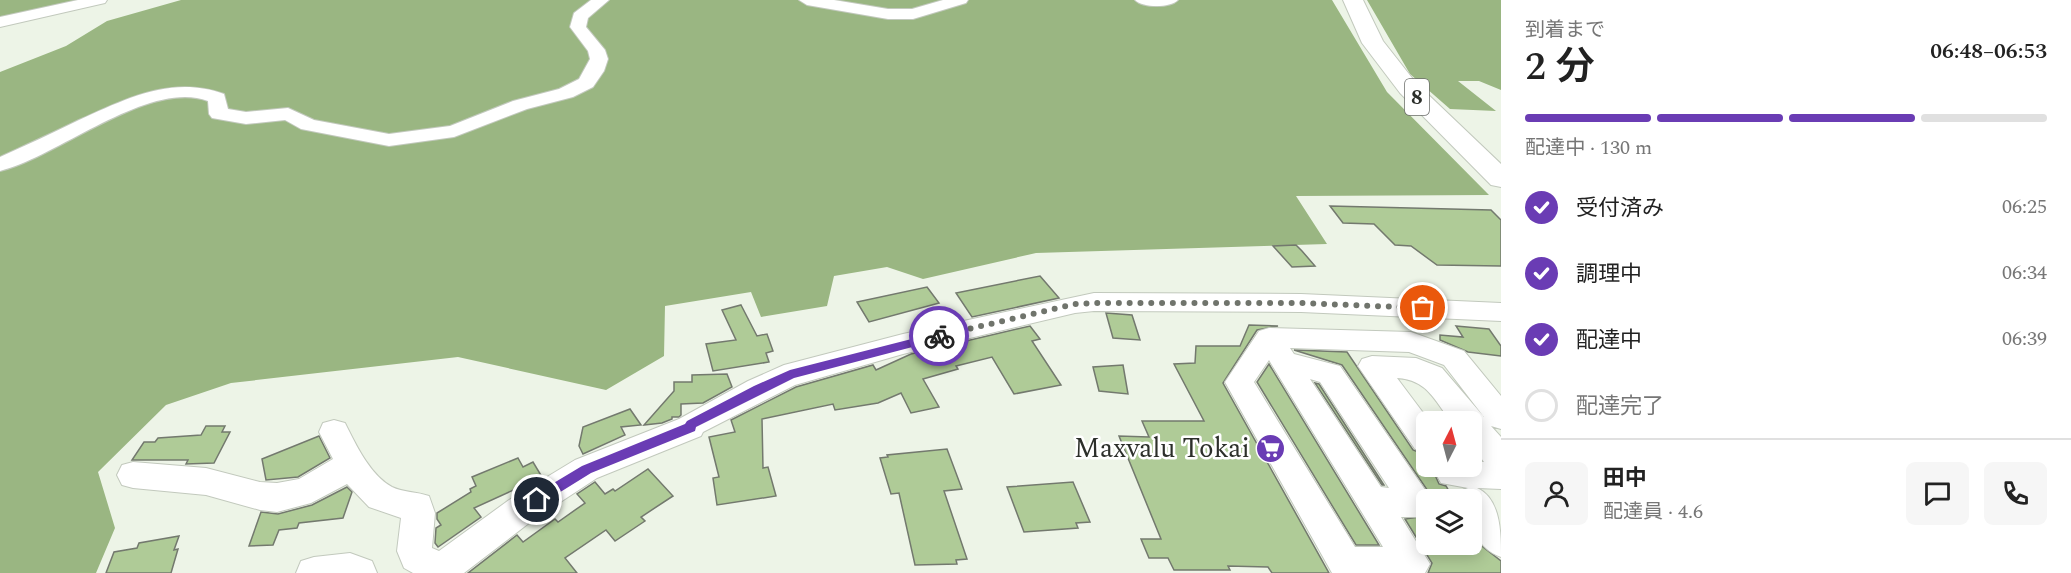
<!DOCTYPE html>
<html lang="ja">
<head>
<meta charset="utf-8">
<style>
	body { margin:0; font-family:Spectral,"Noto Sans JP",serif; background:#f6f6f6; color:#222; height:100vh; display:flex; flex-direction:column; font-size:22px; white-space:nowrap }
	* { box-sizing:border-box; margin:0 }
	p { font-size:20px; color:#767676 }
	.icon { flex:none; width:33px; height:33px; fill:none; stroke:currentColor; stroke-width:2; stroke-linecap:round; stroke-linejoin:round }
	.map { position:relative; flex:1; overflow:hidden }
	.details { display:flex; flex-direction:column; background:#fff; width:570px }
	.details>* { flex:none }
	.needle { width:39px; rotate:6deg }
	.fabs { position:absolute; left:1416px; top:411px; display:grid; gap:12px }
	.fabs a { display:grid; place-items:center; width:66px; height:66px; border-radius:9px; background:#fff; box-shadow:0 3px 15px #0003; font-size:30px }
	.pin { position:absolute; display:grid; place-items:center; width:51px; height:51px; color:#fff; margin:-26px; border:3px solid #fff; border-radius:50%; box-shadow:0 2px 6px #0007 }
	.courier { position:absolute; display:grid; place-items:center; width:60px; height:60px; margin:-30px; border:4px solid #6a3cb4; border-radius:50%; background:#fff; color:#222; box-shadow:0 2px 8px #0007 }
	.head em { font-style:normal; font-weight:600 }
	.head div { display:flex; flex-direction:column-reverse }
	.head { display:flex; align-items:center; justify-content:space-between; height:102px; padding:0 24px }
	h1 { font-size:39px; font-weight:600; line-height:45px }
	.bar { display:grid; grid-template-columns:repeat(4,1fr); gap:9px 6px; align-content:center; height:72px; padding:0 24px }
	.bar i { height:8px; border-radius:4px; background:#e0e0e0 }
	.bar .on { background:#6a3cb4 }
	.bar p { grid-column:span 4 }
	.line { display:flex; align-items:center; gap:15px; padding:0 24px; border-top:2px solid #e0e0e0 }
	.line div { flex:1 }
	.round { display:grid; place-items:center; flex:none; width:63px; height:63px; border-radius:9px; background:#f6f6f6 }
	ol { padding:0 24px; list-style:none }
	li { display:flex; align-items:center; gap:18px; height:66px }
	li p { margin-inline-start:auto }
	li .icon { padding:6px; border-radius:50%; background:#6a3cb4; color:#fff; stroke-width:4 }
	li:last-child { color:#767676 }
	li i { width:33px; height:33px; border:3px solid #e0e0e0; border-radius:50% }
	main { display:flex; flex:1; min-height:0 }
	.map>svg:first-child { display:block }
	.forest { fill:#9ab682 }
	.building { fill:#afcb97; stroke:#73796e; stroke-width:1.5 }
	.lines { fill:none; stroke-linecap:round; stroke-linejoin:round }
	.minor-casing { stroke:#c2c9bd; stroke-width:2 }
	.major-casing { stroke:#c2c9bd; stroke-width:2 }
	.minor { fill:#fff; fill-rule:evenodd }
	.major { fill:#fff; fill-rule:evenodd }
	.route { fill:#6a3cb4 }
	.done { stroke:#70746c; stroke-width:6; stroke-dasharray:0 10.8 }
	.labels { text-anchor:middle; stroke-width:5; stroke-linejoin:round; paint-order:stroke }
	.shield { fill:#fff; stroke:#6b6d6a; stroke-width:1.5 }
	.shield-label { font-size:21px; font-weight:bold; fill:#2c2f2a }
	.near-poi-label { font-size:27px; fill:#2c2f2a; stroke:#fff; text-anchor:end }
</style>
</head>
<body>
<main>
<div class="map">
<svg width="1501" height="573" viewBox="0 0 1501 573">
	<rect width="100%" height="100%" fill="#edf4e7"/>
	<g class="forest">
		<path d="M0 0H102L0 21Z"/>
		<path d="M181 0H1332L1387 92 1489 195 1296 196 1327 244 1036 253 923 279 887 267 834 276 827 306 761 317 751 292 665 306 664 356 606 390 458 357 231 383 166 405 98 472 115 528 96 573H0V72L66 46 107 21Z"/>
		<path d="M1367 0H1501V90L1479 81H1458L1496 111 1450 109 1410 74Z"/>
	</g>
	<g class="building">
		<path d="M1330 206 1491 210 1501 220V266L1437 265 1411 246 1395 245 1374 224 1343 223Z"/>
		<path d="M1296 245 1302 251 1315 266 1292 267 1273 246Z"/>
		<path d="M1040 276 1059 298 972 317 956 293Z"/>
		<path d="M927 287 939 303 869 322 857 302Z"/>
		<path d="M741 305 757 336 767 334 773 351 766 353 769 362 713 371 706 344 736 340 722 310Z"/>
		<path d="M1106 313 1132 315 1140 340 1113 338Z"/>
		<path d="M1249 325 1278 326 1257 330 1223 383 1329 573H1272L1268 567 1228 566 1230 570H1174L1168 558H1149L1141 539H1161L1119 436 1149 437 1142 421H1204L1174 364 1195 363 1196 346H1240Z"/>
		<path d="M1030 326 1040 339 1032 341 1061 385 1014 394 992 357 956 366 958 369 923 379 939 407 911 413 901 393 878 403 835 410 833 404 762 419 763 468 768 467 776 496 717 505 713 478 719 477 709 437 735 432 731 420 796 387 873 365 876 370 911 354Z"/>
		<path d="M1456 326 1489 329 1501 346V356L1468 352 1440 340V335L1463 337Z"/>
		<path d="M1294 350 1347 352 1413 450 1421 453 1426 460V466H1431L1439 484 1446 486 1454 500H1434L1342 365Z"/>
		<path d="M1269 364 1379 545H1356L1257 382Z"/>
		<path d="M1123 365 1128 394 1099 391 1093 367Z"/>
		<path d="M727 374 732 387 703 403 681 404V415L679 417H672V419L662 423 644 425 674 391V382H692V375Z"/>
		<path d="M1315 383 1319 384 1384 485H1382Z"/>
		<path d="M630 409 641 425 621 427 625 435 583 454 579 446 583 427Z"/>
		<path d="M206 426H225L222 432H230L214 463 186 464 188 460H132L144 442H155L158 438 201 435Z"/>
		<path d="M319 436 330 458 298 477 266 480 262 459Z"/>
		<path d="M947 449 962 489 944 491 967 559 956 560 957 564 915 565 899 493 891 494 880 458 888 457 887 455Z"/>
		<path d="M518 458 523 467 533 462 542 477 474 508 481 517 438 547 435 543 436 528 441 525 437 519V513L471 492 470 489 476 486 472 477Z"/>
		<path d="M648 469 673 496 641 517 645 521 615 541 606 530 565 558 577 573H468L517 535 523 542 555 519 558 522 585 503 577 494 595 482 605 494 613 489 615 491Z"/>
		<path d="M1073 482 1090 522 1076 523 1078 528 1024 532 1007 487Z"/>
		<path d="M347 487 352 492 343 518 299 523 297 528 279 530 273 545 249 546 261 512 278 514 312 505Z"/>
		<path d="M1426 516V544H1472V525L1478 543 1501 561V573H1428L1432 563 1405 519Z"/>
		<path d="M179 536 174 550 178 549 171 573H106L114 552 137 548 139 543Z"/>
	</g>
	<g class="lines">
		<defs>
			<g id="minor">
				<path d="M78 0H107L105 3 0 27V17Z"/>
				<path d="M591 0H609L588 18 586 27 605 50 608 59 604 71 593 87 573 97 527 109 454 137 389 146 301 129 285 120 246 124 212 118 209 114 208 101C149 79 58 157 0 171V157C26 145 53 133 79 120 126 99 172 75 224 94L228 109 246 112 288 108 314 120 389 134 450 126 513 101 559 89 579 79 590 59 588 51 570 27 574 13Z"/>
				<path d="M799 0H834L888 9H912L943 0H968L966 3 913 19H888L807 5Z"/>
				<path d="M1135 0H1178C1170 8 1143 8 1135 0Z"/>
				<path d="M1094 293 1301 294 1501 303V321L1301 312 1094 311 1075 313 903 354 795 385 703 432 701 436 597 478 533 520 464 573H413L404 568 397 551 401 518 369 507 347 484 311 503 277 512 260 510 206 495 133 488 122 485 117 475 122 465 133 462 206 468 260 482 277 483 299 479 333 459 319 432 323 423 334 420 345 423C356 445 370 475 392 487 402 492 418 492 429 496L435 513 432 548 439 551 509 500 575 460 679 419 748 381 784 365 903 334Z"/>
				<path d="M1269 328 1411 332 1464 351 1501 396V429L1491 426 1501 437V489L1477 488C1501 499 1501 533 1501 557 1474 547 1472 525 1472 500H1456L1460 491 1468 488 1441 483 1436 474 1440 466H1472V461L1484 462 1472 446V422H1451C1434 399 1427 380 1397 378L1430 422H1426V452L1415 449 1358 366 1362 359 1372 356 1416 358 1442 368 1484 417 1444 365 1409 352 1290 348 1294 354 1340 366 1432 500H1426V514L1417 517H1401L1430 564 1425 573H1332L1225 382 1259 331ZM1269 360 1383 547H1355L1254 382ZM1310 379 1320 382 1389 488 1381 487Z"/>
				<path d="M350 553 372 561 377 573H296L301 561 314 557Z"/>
			</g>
			<path id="major" d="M1343 0H1363L1383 41 1416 83 1501 164V187L1491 185 1400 93 1362 43Z"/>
		</defs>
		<use href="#minor" class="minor-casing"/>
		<use href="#major" class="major-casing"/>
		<use href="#minor" class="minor"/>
		<use href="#major" class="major"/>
	</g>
	<path class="route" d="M939 332 944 336 943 339 794 378 696 427 695 431 591 473 541 504H532L531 500 532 496 582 466 685 424 687 421 754 386 790 370Z"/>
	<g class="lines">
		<path class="done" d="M939 336 1075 304 1094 303H1300L1423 308"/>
	</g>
	<defs>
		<symbol id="supermarket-disc" viewBox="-11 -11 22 22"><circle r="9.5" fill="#6a3cb4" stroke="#fff"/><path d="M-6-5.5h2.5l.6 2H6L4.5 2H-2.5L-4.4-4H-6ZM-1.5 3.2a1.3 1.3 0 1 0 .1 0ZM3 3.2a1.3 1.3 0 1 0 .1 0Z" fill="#fff"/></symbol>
	</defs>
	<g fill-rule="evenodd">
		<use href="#supermarket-disc" x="1254" y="432" width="33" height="33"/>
	</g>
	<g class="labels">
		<rect class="shield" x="1405" y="79" width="24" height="36" rx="4.5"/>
		<g class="shield-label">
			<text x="1417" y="104">8</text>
		</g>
		<g class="near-poi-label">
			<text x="1250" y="457">Maxvalu Tokai</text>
		</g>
	</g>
</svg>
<div class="fabs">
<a><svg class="needle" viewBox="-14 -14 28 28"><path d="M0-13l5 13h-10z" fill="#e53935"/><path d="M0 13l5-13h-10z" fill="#767676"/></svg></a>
<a><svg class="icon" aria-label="layers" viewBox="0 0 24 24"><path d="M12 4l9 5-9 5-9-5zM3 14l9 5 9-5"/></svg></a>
</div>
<div class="pin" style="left:1423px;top:308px;background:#ea580c"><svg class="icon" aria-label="bag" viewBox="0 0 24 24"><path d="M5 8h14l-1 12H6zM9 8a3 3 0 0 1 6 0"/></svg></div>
<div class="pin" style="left:537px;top:500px;background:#1f2937"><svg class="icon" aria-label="home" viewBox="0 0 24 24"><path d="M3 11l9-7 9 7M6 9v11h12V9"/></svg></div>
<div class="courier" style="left:939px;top:336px"><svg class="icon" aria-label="bike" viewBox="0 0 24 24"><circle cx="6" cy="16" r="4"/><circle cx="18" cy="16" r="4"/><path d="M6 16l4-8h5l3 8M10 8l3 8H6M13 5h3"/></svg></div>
</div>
<section class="details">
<div class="head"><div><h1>2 分</h1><p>到着まで</p></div><em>06:48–06:53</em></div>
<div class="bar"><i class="on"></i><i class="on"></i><i class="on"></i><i></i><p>配達中 · 130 m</p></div>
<ol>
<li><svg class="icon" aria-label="check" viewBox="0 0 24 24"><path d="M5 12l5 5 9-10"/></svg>受付済み<p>06:25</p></li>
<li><svg class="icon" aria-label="check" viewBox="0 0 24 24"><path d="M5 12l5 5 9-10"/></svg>調理中<p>06:34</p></li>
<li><svg class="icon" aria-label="check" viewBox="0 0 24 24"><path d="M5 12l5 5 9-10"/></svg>配達中<p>06:39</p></li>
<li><i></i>配達完了</li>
</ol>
<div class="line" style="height:108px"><a class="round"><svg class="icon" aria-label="person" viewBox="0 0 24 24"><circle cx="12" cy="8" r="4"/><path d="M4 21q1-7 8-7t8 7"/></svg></a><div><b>田中</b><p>配達員 · 4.6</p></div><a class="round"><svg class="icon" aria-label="chat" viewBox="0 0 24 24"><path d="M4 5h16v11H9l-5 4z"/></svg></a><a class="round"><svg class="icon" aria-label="phone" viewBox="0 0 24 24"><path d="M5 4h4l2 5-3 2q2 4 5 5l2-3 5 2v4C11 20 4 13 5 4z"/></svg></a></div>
</section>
</main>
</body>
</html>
